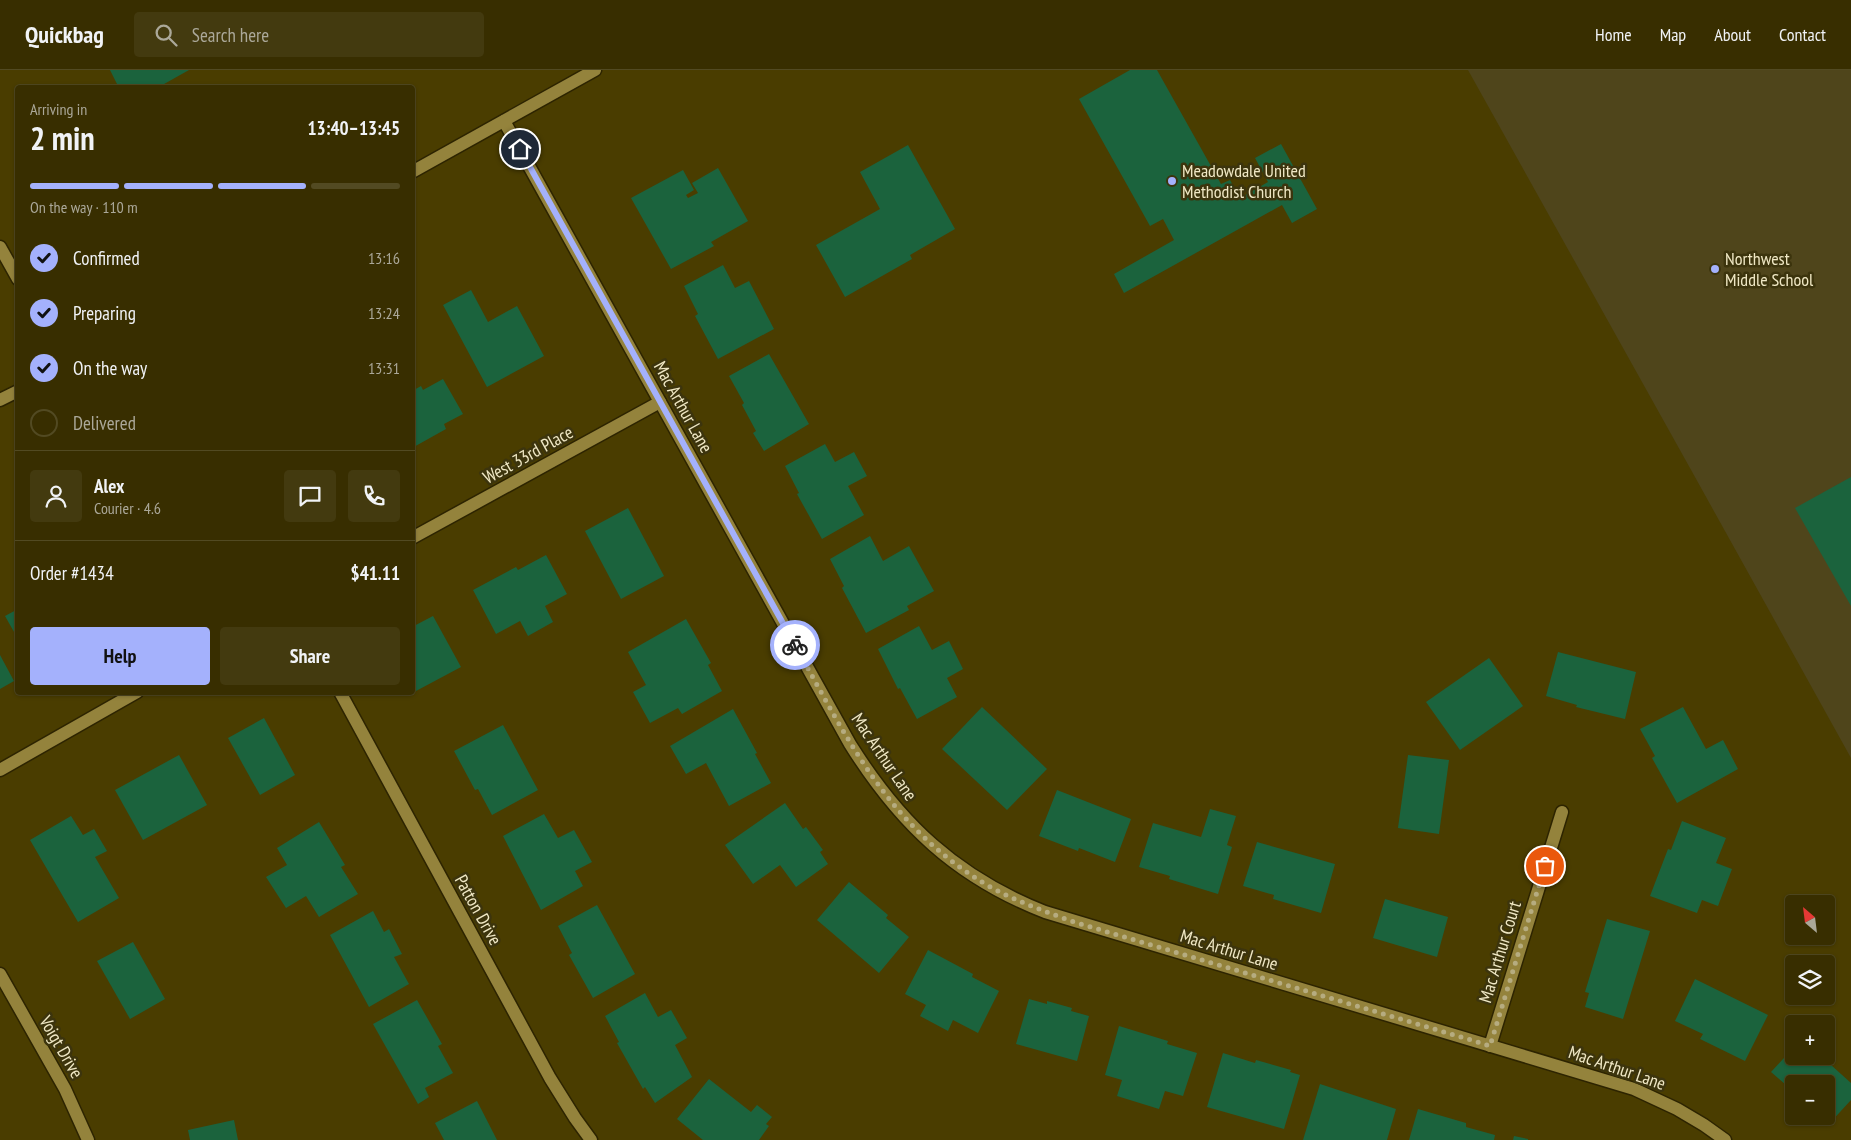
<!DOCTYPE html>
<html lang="en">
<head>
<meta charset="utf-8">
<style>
	body { margin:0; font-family:"PT Sans Narrow",sans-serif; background:#433a0f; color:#f1f3f6; height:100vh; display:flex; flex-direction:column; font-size:19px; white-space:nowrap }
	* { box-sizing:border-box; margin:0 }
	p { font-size:16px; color:#aba899 }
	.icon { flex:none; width:28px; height:28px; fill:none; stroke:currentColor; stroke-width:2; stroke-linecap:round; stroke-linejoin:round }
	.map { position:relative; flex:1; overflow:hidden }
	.sheet { position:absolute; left:15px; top:15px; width:400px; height:610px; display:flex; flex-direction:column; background:#382e00; border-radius:5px; box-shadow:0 1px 4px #0004,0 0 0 1px #524a22 }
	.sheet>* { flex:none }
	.needle { width:32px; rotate:332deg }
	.fabs { position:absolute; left:1785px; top:825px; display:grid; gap:10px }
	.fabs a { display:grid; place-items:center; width:50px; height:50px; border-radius:5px; background:#382e00; box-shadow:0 1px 4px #0004,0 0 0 1px #524a22; font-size:25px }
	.pin { position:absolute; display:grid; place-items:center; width:42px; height:42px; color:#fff; margin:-21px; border:2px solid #fff; border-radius:50%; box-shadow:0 1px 5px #0007 }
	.courier { position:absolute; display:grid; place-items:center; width:50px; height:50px; margin:-25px; border:4px solid #a4b1fc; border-radius:50%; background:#fff; color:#222; box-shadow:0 1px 6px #0007 }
	.overview em { font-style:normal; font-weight:700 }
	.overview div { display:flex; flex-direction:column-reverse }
	.overview { display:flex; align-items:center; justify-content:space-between; height:85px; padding:0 15px }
	h1 { font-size:32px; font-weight:700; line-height:38px }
	.bar { display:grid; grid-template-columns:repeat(4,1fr); gap:8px 5px; align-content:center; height:60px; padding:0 15px }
	.bar i { height:6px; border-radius:4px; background:#524a22 }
	.bar .current { background:#a4b1fc }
	.bar p { grid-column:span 4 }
	.line { display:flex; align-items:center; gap:12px; padding:0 15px; border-top:1px solid #524a22 }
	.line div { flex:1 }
	.round { display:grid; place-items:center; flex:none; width:52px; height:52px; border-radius:5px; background:#433a0f }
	ol { padding:0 15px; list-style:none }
	li { display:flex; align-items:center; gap:15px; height:55px }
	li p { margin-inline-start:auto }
	li .icon { padding:5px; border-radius:50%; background:#a4b1fc; color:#111; stroke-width:4 }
	li:last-child { color:#aba899 }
	li i { width:28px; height:28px; border:2px solid #524a22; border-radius:50% }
	.button { display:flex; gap:10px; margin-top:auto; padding:10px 15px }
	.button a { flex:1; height:58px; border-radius:5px; background:#a4b1fc; color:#111; font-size:20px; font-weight:700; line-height:58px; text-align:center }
	.button a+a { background:#433a0f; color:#f1f3f6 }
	header { display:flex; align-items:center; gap:30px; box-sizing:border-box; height:70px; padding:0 25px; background:#382e00; border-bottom:1px solid #524a22 }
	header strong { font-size:24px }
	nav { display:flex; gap:28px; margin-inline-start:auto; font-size:18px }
	.search { width:350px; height:45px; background:#433a0f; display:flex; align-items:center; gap:12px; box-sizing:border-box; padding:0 18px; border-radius:5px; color:#aba899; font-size:19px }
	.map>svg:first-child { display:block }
	.built { fill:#4f451b }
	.building { fill:#1b633d }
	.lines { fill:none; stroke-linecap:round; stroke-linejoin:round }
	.minor-casing { stroke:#2d2400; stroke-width:15 }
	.minor { stroke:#94833c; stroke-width:12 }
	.done { stroke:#b6ac80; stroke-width:5; stroke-dasharray:0 9 }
	.route { stroke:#a4b1fc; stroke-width:6 }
	.poi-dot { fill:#a4b1fc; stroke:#3c340d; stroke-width:2 }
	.labels { text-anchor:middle; stroke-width:5; stroke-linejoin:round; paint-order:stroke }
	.poi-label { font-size:18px; fill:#f0e8c5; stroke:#3c340d; text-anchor:start }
	.street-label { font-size:18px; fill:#f0e8c5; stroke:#3c340d }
</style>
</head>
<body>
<header>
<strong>Quickbag</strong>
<div class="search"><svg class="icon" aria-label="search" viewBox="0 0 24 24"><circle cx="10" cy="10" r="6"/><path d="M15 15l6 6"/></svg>Search here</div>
<nav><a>Home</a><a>Map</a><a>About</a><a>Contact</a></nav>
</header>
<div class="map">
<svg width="1851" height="1070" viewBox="0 0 1851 1070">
	<rect width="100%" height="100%" fill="#4a3d00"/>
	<path class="built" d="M1468 0H1851V688L1690 398Z"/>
	<g class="building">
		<path d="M110 0H189L157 18H119Z"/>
		<path d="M1130 0H1157L1221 114 1230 110 1240 128 1268 112 1255 88 1281 74 1317 139 1292 153 1282 135 1124 223 1114 204 1174 170 1163 149 1150 156 1079 29Z"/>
		<path d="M908 75 955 159 910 185 912 189 845 227 816 175 880 139 860 102Z"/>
		<path d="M718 98 748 151 711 172 714 176 671 199 631 128 683 100 694 120 686 125 688 128 698 123 692 113Z"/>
		<path d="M723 195 735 218 749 211 774 259 718 289 695 246 698 244 684 216Z"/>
		<path d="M471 220 488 252 517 236 544 286 487 317 443 235Z"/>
		<path d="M769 284 809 354 764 381 753 363 756 361 742 335 744 333 729 306Z"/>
		<path d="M443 309 463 344 444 354 446 359 412 378V321L421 316 423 320Z"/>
		<path d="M825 374 835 392 854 382 867 406 848 416 864 445 822 469 797 424 799 423 785 396Z"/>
		<path d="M1851 407V536L1795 438Z"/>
		<path d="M628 438 664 506 621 529 585 461Z"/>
		<path d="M870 466 883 491 909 476 934 521 907 536 909 540 866 563 842 518 844 516 830 489Z"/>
		<path d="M546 485 567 524 545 536 553 552 528 566 520 551 496 564 473 520 516 497 518 500Z"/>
		<path d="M18 539V569L5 546Z"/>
		<path d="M433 546 461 597 416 621 412 615V557Z"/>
		<path d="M686 549 711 593 708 595 722 621 682 644 678 638 650 653 633 622 646 615 628 582Z"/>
		<path d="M919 556 932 580 949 571 963 599 947 608 957 627 917 649 900 618 898 619 878 579Z"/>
		<path d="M1558 582 1636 602 1625 649 1576 637 1577 635 1546 626Z"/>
		<path d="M0 585 14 611 0 619Z"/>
		<path d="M1489 588 1523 636 1460 680 1426 632Z"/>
		<path d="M982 637 1047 699 1007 740 942 679Z"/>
		<path d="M1683 637 1706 679 1723 670 1738 699 1677 733 1652 688 1655 686 1640 659Z"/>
		<path d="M733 639 757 683 755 684 771 713 729 736 706 693 686 704 670 676Z"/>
		<path d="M264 648 295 705 260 725 228 668Z"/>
		<path d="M503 655 538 720 492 745 478 719 475 720 454 681Z"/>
		<path d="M179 685 207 735 143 770 115 720Z"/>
		<path d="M1408 685 1449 690 1439 764 1398 758Z"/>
		<path d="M1057 720 1131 749 1115 792 1079 778 1078 781 1039 766Z"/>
		<path d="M785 733 803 759 806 757 823 780 820 782 828 794 796 817 780 795 753 814 725 775Z"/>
		<path d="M1210 739 1236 746 1227 775 1232 777 1218 824 1169 809 1170 806 1139 797 1153 753 1201 767Z"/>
		<path d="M544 744 558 768 574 760 592 792 575 801 583 816 541 840 503 766Z"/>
		<path d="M71 746 83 765 94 759 107 781 95 787 119 828 78 852 30 770Z"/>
		<path d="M1682 751 1726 768 1716 793 1732 799 1718 836 1702 830 1697 843 1650 826 1668 779 1671 780Z"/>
		<path d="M319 752 345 795 341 797 358 824 319 847 306 826 286 838 266 807 287 795 277 778Z"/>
		<path d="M1257 772 1335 794 1321 843 1273 829 1274 825 1243 816Z"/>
		<path d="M849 812 888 845 886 848 909 867 879 903 817 850Z"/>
		<path d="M1385 829 1448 847 1437 887 1373 868Z"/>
		<path d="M597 835 635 904 593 928 569 885 572 883 558 856Z"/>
		<path d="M373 841 384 862 389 859 402 884 394 887 409 914 369 937 330 865Z"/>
		<path d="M1607 849 1650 861 1623 949 1585 937 1589 923 1585 922Z"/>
		<path d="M133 872 165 929 130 949 97 891Z"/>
		<path d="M928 880 973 904 972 907 999 921 978 963 953 950 948 961 920 946 926 935 905 924Z"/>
		<path d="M1695 909 1768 945 1745 991 1700 969 1703 964 1675 951Z"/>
		<path d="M645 923 658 947 671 940 687 968 675 975 692 1007 655 1033 645 1017 643 1019 617 973 619 972 605 946Z"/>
		<path d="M1029 929 1047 934V931L1072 938 1071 941 1089 946 1077 991 1016 974Z"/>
		<path d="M417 930 442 974 438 976 453 1003 425 1018 429 1027 418 1034 373 954Z"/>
		<path d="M1119 956 1168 971 1167 974 1197 983 1183 1026 1165 1021 1159 1039 1117 1026 1122 1010 1105 1005Z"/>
		<path d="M1794 977V986H1821L1851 1013V1030L1829 1054 1821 1046H1826V1014H1794V1022L1771 1002Z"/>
		<path d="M1223 983 1255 993 1256 990 1291 1000 1290 1002 1300 1005 1284 1059 1207 1037Z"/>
		<path d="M709 1009 751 1042 757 1035 772 1047 766 1054 769 1056 759 1070H703L677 1049Z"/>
		<path d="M1320 1014 1396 1039 1387 1070H1303Z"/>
		<path d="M477 1031 497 1070H444L435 1053Z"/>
		<path d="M1418 1039 1466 1053V1057L1495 1065 1494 1070H1409Z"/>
		<path d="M234 1050 238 1070H190L188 1060Z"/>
		<path d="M1514 1066 1528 1069V1070H1513Z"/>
	</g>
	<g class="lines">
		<defs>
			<g id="minor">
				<path d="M504 51 850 674C900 754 956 807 1045 842L1634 1019 1677 1039 1704 1055 1725 1070"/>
				<path d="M412 102 595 0"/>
				<path d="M0 177 18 209"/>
				<path d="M0 330 18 321"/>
				<path d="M412 468 660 332"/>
				<path d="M340 622 550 1008 575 1048 591 1070"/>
				<path d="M0 700 137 622"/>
				<path d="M0 904 65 1019 88 1070"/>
				<path d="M1490 976 1562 742"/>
			</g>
		</defs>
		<use href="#minor" class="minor-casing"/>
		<use href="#minor" class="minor"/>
	</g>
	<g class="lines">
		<path class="done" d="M795 575C848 670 889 757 987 815 1015 831 1044 841 1074 852L1471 970 1490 976 1545 796"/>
		<path class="route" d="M520 79 795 575"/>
	</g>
	<g class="poi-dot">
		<circle cx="1172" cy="111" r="5"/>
		<circle cx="1715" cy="199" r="5"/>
	</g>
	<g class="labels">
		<g class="poi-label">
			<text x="1182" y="107">Meadowdale United<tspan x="1182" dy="21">Methodist Church</tspan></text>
			<text x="1725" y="195">Northwest<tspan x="1725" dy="21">Middle School</tspan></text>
		</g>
		<g class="street-label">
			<text transform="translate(683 337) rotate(61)" y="6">Mac Arthur Lane</text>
			<text transform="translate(528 385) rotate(-29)" y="6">West 33rd Place</text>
			<text transform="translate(884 687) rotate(56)" y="6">Mac Arthur Lane</text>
			<text transform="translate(478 840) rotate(61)" y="6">Patton Drive</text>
			<text transform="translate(1229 880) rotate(17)" y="6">Mac Arthur Lane</text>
			<text transform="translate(1500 882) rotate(-73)" y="6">Mac Arthur Court</text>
			<text transform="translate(61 977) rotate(60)" y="6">Voigt Drive</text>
			<text transform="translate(1617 998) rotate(19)" y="6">Mac Arthur Lane</text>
		</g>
	</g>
</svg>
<div class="fabs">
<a><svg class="needle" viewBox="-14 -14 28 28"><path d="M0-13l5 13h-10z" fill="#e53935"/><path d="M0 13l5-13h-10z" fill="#aba899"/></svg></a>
<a><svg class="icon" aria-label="layers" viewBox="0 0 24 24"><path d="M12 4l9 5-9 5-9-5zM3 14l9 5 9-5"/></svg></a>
<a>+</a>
<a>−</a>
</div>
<div class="pin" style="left:1545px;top:796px;background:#ea580c"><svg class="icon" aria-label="bag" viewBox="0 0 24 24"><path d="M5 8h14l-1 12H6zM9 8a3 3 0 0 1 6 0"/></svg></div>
<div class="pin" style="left:520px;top:79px;background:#1f2937"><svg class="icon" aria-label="home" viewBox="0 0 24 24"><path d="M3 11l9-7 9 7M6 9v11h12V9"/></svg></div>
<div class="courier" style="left:795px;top:575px"><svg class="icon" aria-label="bike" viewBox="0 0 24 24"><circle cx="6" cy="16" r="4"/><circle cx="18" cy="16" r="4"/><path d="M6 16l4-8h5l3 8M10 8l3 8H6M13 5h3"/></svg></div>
<section class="sheet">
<div class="overview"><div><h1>2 min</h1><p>Arriving in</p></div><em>13:40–13:45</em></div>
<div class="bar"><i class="current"></i><i class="current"></i><i class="current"></i><i></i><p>On the way · 110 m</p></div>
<ol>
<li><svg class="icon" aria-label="check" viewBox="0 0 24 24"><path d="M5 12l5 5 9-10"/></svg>Confirmed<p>13:16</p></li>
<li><svg class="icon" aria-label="check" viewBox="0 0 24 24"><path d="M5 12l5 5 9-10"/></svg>Preparing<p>13:24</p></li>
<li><svg class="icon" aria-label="check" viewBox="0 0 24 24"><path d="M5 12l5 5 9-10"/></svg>On the way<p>13:31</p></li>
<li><i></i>Delivered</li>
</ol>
<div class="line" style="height:90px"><a class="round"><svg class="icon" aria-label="person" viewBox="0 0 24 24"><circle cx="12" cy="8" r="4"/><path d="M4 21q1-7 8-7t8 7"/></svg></a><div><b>Alex</b><p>Courier · 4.6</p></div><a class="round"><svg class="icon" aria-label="chat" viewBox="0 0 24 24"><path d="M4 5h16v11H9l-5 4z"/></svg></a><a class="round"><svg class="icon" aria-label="phone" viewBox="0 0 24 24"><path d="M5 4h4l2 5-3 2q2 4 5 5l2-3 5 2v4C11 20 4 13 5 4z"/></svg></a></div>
<div class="line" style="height:65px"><div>Order #1434</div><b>$41.11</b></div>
<div class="button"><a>Help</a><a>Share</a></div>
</section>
</div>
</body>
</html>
